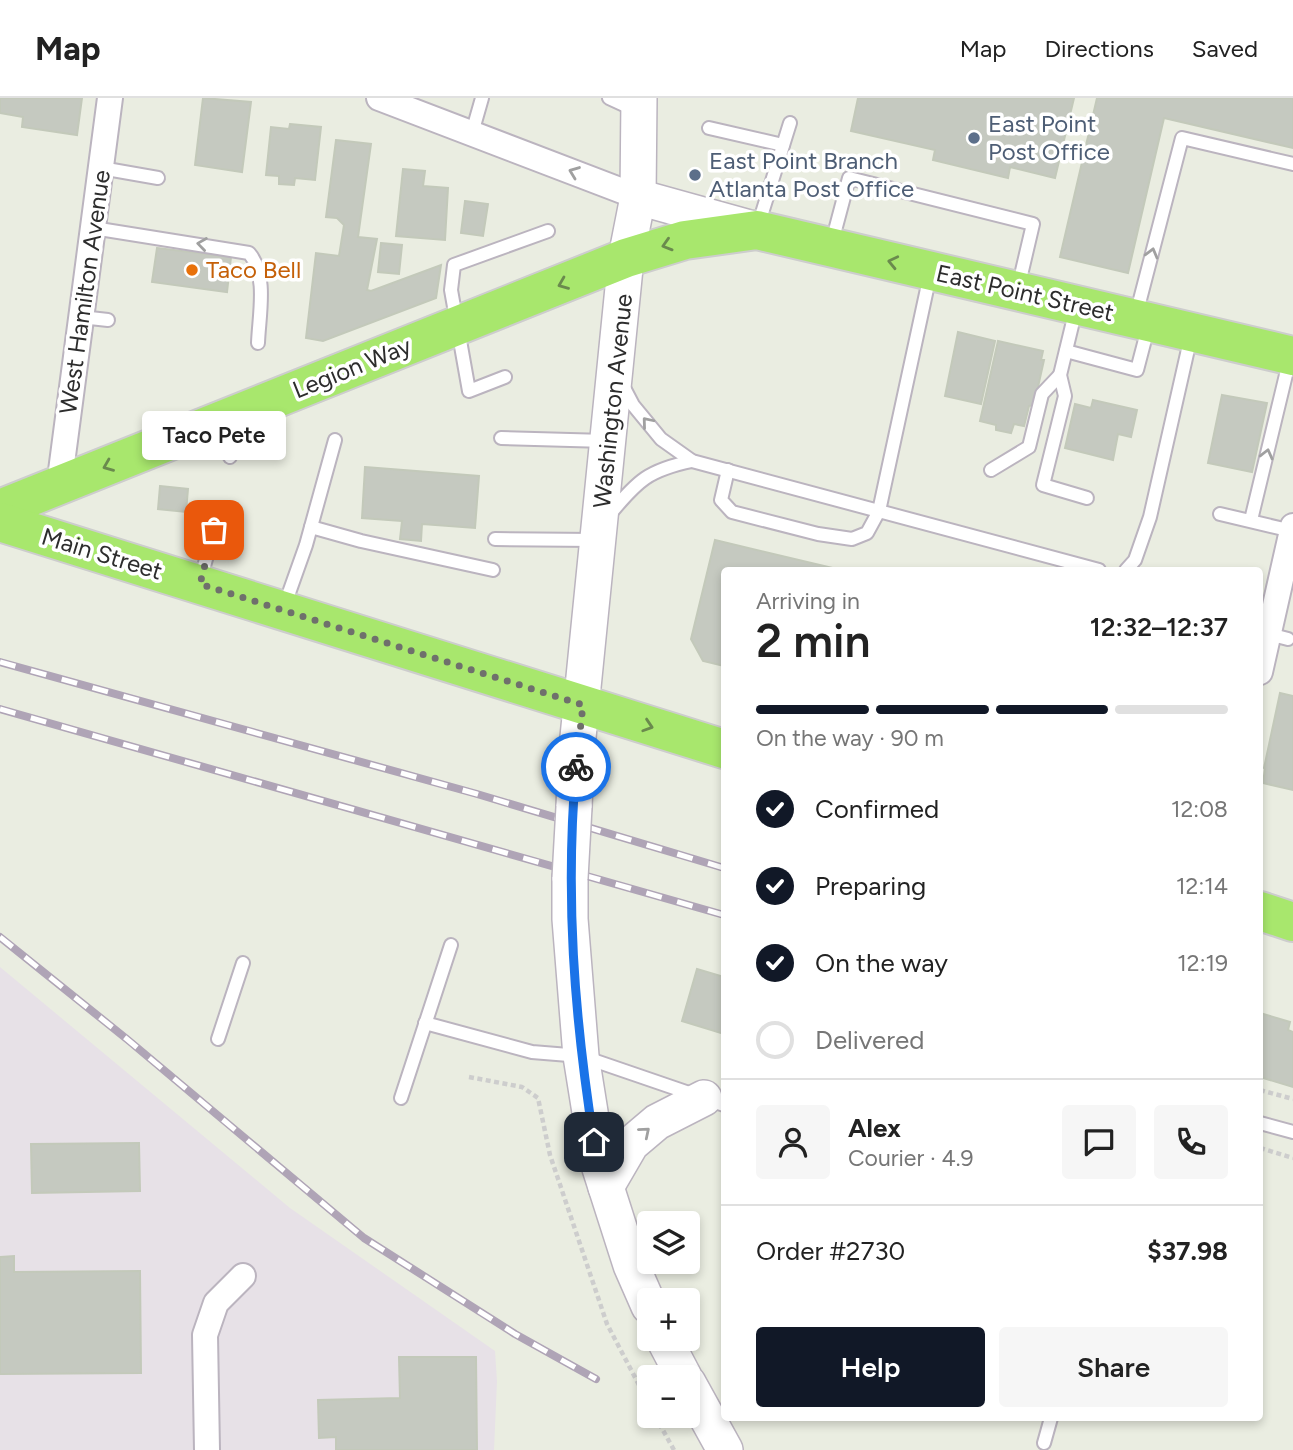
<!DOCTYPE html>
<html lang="en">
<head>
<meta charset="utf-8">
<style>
	body { margin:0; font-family:Figtree,sans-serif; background:#f6f6f6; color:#222; height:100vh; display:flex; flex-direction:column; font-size:26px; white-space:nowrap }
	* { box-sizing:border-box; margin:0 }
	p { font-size:23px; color:#767676 }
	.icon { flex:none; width:38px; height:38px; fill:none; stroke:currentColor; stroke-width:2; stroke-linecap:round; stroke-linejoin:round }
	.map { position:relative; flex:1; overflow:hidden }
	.sheet { position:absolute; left:721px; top:469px; width:542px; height:854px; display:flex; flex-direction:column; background:#fff; border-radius:7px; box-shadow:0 4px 10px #0003 }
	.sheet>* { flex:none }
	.buttons { position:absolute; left:637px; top:1113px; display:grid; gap:14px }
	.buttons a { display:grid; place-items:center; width:63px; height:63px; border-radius:7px; background:#fff; box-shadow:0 4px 10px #0003; font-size:35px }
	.pin { position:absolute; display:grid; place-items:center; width:60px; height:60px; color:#fff; margin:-30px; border-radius:14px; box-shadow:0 4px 10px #0006 }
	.courier { position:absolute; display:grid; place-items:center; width:70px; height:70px; margin:-35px; border:5px solid #1a73e8; border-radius:50%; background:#fff; color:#222; box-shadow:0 2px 9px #0007 }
	.bubble { position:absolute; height:49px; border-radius:7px; background:#fff; box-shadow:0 4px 10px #0003; font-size:23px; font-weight:600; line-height:49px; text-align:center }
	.head em { font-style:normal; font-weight:600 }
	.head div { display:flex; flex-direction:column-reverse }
	.head { display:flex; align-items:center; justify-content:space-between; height:119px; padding:0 35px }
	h1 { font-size:46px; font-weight:600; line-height:52px }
	.bar { display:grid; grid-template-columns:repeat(4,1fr); gap:10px 7px; align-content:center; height:84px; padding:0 35px }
	.bar i { height:9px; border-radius:5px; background:#e0e0e0 }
	.bar .current { background:#111827 }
	.bar p { grid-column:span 4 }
	.line { display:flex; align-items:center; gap:18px; padding:0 35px; border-top:2px solid #e0e0e0 }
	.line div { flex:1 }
	.round { display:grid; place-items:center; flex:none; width:74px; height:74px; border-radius:7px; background:#f6f6f6 }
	ol { padding:0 35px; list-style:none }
	li { display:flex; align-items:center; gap:21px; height:77px }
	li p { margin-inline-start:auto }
	li .icon { padding:7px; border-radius:50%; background:#111827; color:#fff; stroke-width:4 }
	li:last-child { color:#767676 }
	li i { width:38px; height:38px; border:4px solid #e0e0e0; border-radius:50% }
	.action { display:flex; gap:14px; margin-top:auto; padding:14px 35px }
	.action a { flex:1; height:80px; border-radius:7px; background:#111827; color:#fff; font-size:28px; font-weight:600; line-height:80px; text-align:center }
	.action a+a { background:#f6f6f6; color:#222 }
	header { display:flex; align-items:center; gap:42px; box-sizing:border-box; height:98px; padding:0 35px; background:#fff; border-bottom:2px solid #e0e0e0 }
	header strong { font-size:33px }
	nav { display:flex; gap:38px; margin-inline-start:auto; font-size:24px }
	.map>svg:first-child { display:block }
	.industrial { fill:#e7e1e7 }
	.building { fill:#c5c9c0; stroke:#c3c9ba; stroke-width:2 }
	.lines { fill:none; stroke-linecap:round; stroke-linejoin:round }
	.lane-casing { stroke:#bbb4bf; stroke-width:16 }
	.street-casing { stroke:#bbb4bf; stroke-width:28 }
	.secondary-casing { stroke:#bbb4bf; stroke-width:38 }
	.primary-casing { stroke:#cdcdcd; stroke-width:42 }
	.path { stroke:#cdcdcd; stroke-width:4.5; stroke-dasharray:5 3.5; stroke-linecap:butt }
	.lane { stroke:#fff; stroke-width:12 }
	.street { stroke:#fff; stroke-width:24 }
	.secondary { stroke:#fff; stroke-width:35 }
	.primary { stroke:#a8e76d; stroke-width:38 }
	.rail-casing { stroke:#afa4b6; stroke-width:8 }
	.rail { stroke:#fff; stroke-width:5; stroke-dasharray:16; stroke-linecap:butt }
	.secondary-bridge-casing { stroke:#bbb4bf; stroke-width:38; stroke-linecap:butt }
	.secondary-bridge { stroke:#fff; stroke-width:35 }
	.oneway { stroke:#a0a0a0 }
	.oneway2 { stroke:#6a8a4d }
	.done { stroke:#6f706c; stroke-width:7; stroke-dasharray:0 12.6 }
	.route { stroke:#1a73e8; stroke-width:9 }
	.service-dot { fill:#5c6f8a; stroke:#fff; stroke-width:2.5 }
	.food-dot { fill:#e8710a; stroke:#fff; stroke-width:2.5 }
	.labels { text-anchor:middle; stroke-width:7; stroke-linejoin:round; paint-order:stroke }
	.service-label { font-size:24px; fill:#4e5e75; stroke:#fff; text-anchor:start }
	.food-label { font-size:24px; fill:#c56008; stroke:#fff; text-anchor:start }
	.street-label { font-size:24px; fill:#2d2d2d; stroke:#fff }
</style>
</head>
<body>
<header>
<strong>Map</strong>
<nav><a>Map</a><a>Directions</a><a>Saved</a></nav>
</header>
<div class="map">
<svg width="1293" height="1352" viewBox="0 0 1293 1352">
	<rect width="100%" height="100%" fill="#eaede1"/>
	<path class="industrial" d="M0 869 290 1110 495 1253 497 1283 494 1352H0Z"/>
	<g class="building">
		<path d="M0 0H82L77 37 22 29 23 19 0 15Z"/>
		<path d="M203 0 251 4 242 74 195 67Z"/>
		<path d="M858 0H1074L1055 80 1010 69 1008 80 933 62 935 52 851 33Z"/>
		<path d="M1097 0H1293V50L1164 20 1128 175 1060 159Z"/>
		<path d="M290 26 321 29 315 82 295 80 294 87 279 86V78L266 77 271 29 289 31Z"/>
		<path d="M336 42 371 46 358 139 377 141 367 192 371 193 441 167 436 200 323 243 306 240 316 155 339 158 344 127 337 120 326 119Z"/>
		<path d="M403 71 425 73 423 88 448 90 445 142 396 138Z"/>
		<path d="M465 103 488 106 483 138 461 135Z"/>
		<path d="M381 145 402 147 399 176 378 174Z"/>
		<path d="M157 150 231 159 227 194 152 184Z"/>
		<path d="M958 234 995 243 981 306 945 298Z"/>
		<path d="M998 243 1043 253 1041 262H1044L1034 307 1029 308 1024 328 1014 326 1011 335 996 332V327L980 323Z"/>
		<path d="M1222 297 1267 305 1252 374 1208 365Z"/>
		<path d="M1093 302 1137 312 1131 339 1118 336 1113 362 1065 350 1075 306 1091 310Z"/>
		<path d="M365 369 479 378 475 430 422 426 421 443 400 441 402 423 362 420Z"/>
		<path d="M160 388 188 391 186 414 158 411Z"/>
		<path d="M715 442 841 472H724V568L703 563 691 541Z"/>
		<path d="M1280 595 1293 598V692L1263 685 1265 671 1264 670Z"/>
		<path d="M697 871 724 879V936L682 923Z"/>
		<path d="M1260 915 1290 924 1288 932 1293 934V989L1260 979Z"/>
		<path d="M139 1045 140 1093 32 1095 31 1046Z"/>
		<path d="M14 1158V1174L140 1173 141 1275 0 1276V1159Z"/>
		<path d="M399 1259H476L477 1352H336V1339L319 1340 318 1302 400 1300Z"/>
	</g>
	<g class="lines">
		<defs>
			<g id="lane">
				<path d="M609 0 635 12"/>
				<path d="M709 30 783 47"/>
				<path d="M472 35 482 0"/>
				<path d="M101 70 158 80"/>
				<path d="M758 128 790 25"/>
				<path d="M93 130 249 155C268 177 259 217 258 245"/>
				<path d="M832 144 849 80 1033 126 1018 190"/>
				<path d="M1076 211 1060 277 1065 298 1043 387 1087 400"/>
				<path d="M1136 217 1182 40 1293 66"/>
				<path d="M81 219 108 222"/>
				<path d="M1066 253 1137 272 1148 230"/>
				<path d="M505 279 469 293 451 192 454 167 548 133"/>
				<path d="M622 286 633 307 661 341 692 363 1099 472"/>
				<path d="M216 329 230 359"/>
				<path d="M501 340 606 343"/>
				<path d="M728 372 721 402 732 414 818 436 852 441 867 435 879 413 930 177"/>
				<path d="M991 372 1029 349 1042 296 1060 277"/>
				<path d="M610 416C638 382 649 372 692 363"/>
				<path d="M1220 416 1292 433"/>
				<path d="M1251 422 1290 260"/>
				<path d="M311 429 361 443 493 472"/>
				<path d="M495 441 596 442"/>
				<path d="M1126 472 1135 462 1150 419 1191 238"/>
				<path d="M200 483 214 432"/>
				<path d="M284 509 306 447 335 342"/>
				<path d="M1269 536 1288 541"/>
				<path d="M425 925 532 954 581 958 724 1007"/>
				<path d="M218 941 243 865"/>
				<path d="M401 1000 451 847"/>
				<path d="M1260 1025 1293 1034"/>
				<path d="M1044 1345 1051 1320"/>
			</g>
			<g id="street">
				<path d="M379 0 638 99"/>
				<path d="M59 388 110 0"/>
				<path d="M1260 574 1293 428"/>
				<path d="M207 1352 205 1237 216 1205 243 1178"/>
			</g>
			<g id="secondary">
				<path d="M638 99 757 132"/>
				<path d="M574 709 576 659 626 160 638 99 639 0"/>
				<path d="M570 780V821L581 958 598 1064 631 1167 649 1208"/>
				<path d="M606 1089 631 1046 657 1024 704 1000"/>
				<path d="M664 1241 684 1279"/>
				<path d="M688 1285 725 1352"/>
			</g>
			<g id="primary">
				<path d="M0 411 626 160 685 142 757 132 1293 258"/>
				<path d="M0 424 724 651"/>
				<path d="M1260 813 1293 824"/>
			</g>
		</defs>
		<use href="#lane" class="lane-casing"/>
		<use href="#street" class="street-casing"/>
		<use href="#secondary" class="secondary-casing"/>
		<use href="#primary" class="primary-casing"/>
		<g class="path">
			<path d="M469 979 522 989 538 1000 550 1057 607 1226 649 1306"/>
			<path d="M1260 992 1293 1001"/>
			<path d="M1260 1050 1293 1060"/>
			<path d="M655 1318 674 1352"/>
		</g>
		<use href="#lane" class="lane"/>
		<use href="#street" class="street"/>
		<use href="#secondary" class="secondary"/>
		<use href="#primary" class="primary"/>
		<defs>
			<g id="rail">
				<path d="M0 564 477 696 724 770"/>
				<path d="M0 611 724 817"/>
				<path d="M0 839 128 942 364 1140 515 1236 596 1281"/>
			</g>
		</defs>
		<use href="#rail" class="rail-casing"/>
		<use href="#rail" class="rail"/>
		<defs>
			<path id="secondary-bridge" d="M570 780 574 709"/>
		</defs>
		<use href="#secondary-bridge" class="secondary-bridge-casing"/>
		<use href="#secondary-bridge" class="secondary-bridge"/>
	</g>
	<defs><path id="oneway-chevron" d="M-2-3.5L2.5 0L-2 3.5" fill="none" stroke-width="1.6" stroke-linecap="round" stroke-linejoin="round" transform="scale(1.75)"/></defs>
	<g class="oneway">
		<use href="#oneway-chevron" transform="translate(574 74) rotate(-159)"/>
		<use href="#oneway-chevron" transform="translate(202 146) rotate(-172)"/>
		<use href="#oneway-chevron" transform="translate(1152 155) rotate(-75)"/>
		<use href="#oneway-chevron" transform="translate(647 324) rotate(-130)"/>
		<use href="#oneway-chevron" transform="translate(1267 356) rotate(-76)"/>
		<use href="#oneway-chevron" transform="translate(645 1034) rotate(-40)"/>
	</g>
	<g class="oneway2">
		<use href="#oneway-chevron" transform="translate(667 147) rotate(163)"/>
		<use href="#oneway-chevron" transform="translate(893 164) rotate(-167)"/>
		<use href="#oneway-chevron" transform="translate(563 186) rotate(158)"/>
		<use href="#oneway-chevron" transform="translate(108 368) rotate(158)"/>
		<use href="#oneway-chevron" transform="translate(648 628) rotate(18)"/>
	</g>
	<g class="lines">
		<path class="done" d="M214 432 200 486 583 607 576 669"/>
		<path class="route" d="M576 669C565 797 574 917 594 1044"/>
	</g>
	<g class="service-dot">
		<circle cx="974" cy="40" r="7"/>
		<circle cx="695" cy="77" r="7"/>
	</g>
	<circle class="food-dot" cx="192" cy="172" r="7"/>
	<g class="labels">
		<g class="service-label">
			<text x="988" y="34">East Point<tspan x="988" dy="28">Post Office</tspan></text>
			<text x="709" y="71">East Point Branch<tspan x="709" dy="28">Atlanta Post Office</tspan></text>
		</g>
		<g class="food-label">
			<text x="206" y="180">Taco Bell</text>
		</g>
		<g class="street-label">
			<text transform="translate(85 194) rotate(-82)" y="8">West Hamilton Avenue</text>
			<text transform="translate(1025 195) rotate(13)" y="8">East Point Street</text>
			<text transform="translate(352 270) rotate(-22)" y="8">Legion Way</text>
			<text transform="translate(613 303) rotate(-84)" y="8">Washington Avenue</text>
			<text transform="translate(102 456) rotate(17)" y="8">Main Street</text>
		</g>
	</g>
</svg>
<div class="buttons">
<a><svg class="icon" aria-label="layers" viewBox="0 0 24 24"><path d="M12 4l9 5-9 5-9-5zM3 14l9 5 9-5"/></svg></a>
<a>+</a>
<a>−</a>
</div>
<div class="pin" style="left:214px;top:432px;background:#ea580c"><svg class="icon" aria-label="bag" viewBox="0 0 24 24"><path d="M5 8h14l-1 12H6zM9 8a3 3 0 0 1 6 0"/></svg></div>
<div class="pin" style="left:594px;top:1044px;background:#1f2937"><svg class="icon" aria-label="home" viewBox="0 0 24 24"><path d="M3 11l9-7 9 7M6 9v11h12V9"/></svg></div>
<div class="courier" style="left:576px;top:669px"><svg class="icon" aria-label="bike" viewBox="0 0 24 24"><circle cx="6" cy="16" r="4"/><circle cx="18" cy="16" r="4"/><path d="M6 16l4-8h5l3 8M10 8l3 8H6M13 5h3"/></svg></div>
<div class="bubble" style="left:142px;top:313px;width:144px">Taco Pete</div>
<section class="sheet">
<div class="head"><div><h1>2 min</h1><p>Arriving in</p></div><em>12:32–12:37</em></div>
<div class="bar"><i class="current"></i><i class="current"></i><i class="current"></i><i></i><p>On the way · 90 m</p></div>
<ol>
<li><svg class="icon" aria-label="check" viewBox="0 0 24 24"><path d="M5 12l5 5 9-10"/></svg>Confirmed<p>12:08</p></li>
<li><svg class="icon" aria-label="check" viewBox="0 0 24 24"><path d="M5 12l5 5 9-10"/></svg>Preparing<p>12:14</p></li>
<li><svg class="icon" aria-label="check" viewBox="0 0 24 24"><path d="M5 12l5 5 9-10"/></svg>On the way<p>12:19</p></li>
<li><i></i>Delivered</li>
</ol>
<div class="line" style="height:126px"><a class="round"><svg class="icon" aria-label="person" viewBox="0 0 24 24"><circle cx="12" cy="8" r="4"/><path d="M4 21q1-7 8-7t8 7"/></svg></a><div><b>Alex</b><p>Courier · 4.9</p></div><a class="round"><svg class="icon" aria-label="chat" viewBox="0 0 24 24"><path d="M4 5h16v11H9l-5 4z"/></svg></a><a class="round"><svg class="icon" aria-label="phone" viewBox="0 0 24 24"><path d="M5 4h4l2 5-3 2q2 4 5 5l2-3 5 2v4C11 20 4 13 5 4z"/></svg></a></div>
<div class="line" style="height:91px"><div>Order #2730</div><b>$37.98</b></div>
<div class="action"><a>Help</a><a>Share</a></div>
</section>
</div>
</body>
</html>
